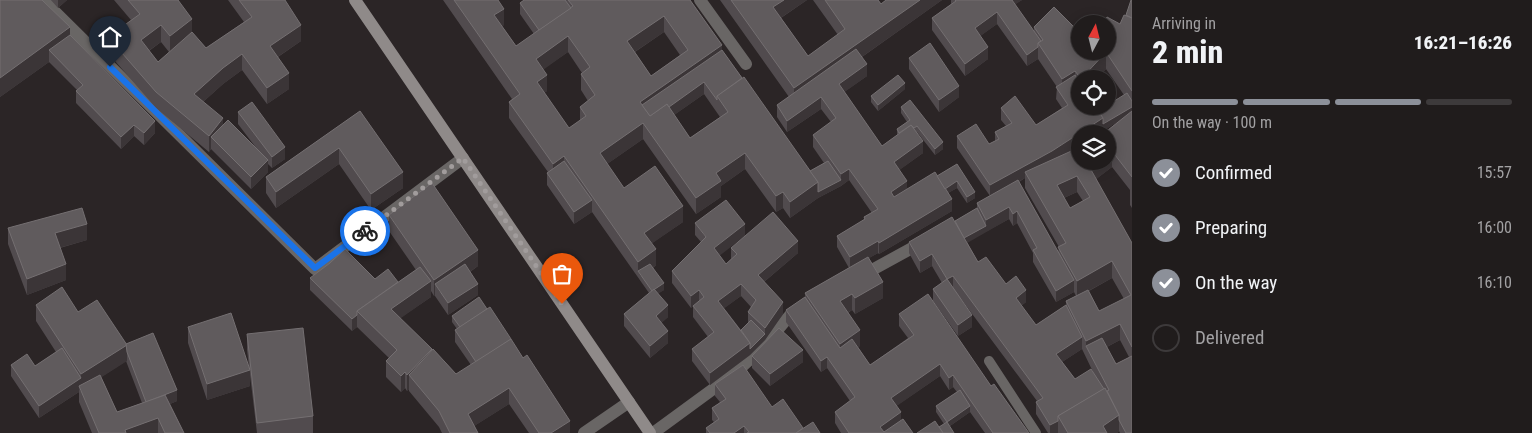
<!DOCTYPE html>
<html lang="en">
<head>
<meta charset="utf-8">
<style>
	body { margin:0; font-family:"Roboto Condensed",sans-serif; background:#282525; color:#f1f3f6; height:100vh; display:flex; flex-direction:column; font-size:19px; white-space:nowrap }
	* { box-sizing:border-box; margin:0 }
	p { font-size:16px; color:#a2a1a3 }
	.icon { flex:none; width:28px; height:28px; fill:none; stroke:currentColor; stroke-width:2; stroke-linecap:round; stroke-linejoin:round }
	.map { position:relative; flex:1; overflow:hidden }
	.sheet { display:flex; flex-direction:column; background:#201c1c; width:400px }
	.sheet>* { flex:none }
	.needle { width:32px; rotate:7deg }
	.buttons { position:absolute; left:1071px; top:15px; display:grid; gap:10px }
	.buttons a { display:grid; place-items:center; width:45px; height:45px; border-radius:50%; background:#201c1c; box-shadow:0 2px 12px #0003,0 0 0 1px #3d3a3b; font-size:25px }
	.pin { position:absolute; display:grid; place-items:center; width:42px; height:42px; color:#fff; margin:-51px -21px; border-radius:50% 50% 50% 0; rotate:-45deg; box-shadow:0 0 5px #0007 }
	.pin .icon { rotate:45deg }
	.courier { position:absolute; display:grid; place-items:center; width:50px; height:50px; margin:-25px; border:4px solid #1a73e8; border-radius:50%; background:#fff; color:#222; box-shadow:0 1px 6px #0007 }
	.summary em { font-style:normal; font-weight:800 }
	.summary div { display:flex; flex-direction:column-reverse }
	.summary { display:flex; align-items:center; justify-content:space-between; height:85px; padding:0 20px }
	h1 { font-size:32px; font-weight:800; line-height:38px }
	.bar { display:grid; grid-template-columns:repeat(4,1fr); gap:8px 5px; align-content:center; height:60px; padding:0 20px }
	.bar i { height:6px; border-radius:4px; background:#3d3a3b }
	.bar .on { background:#8c9099 }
	.bar p { grid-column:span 4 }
	ol { padding:0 20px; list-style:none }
	li { display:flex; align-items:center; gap:15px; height:55px }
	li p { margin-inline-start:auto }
	li .icon { padding:5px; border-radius:50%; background:#8c9099; color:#fff; stroke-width:4 }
	li:last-child { color:#a2a1a3 }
	li i { width:28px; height:28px; border:2px solid #3d3a3b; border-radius:50% }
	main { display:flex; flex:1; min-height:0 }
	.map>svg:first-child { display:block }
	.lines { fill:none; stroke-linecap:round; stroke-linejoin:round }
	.lane { stroke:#696665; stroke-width:10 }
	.street { stroke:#696665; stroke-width:12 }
	.secondary { stroke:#8f8a89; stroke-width:12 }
	.wall { fill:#514b4e; fill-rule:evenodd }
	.shaded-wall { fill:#3b3537 }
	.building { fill:#605b5d; stroke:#746f71; fill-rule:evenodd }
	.done { stroke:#a19c9c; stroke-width:5; stroke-dasharray:0 9 }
	.route { stroke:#1a73e8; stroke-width:6 }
</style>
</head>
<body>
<main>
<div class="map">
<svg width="1132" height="433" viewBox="0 0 1132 433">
	<rect width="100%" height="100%" fill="#2b2526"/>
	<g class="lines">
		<path class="lane" d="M989 361 1036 433"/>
		<g class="street">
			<path d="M43 0 315 269 463 158"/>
			<path d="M700 0 746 64"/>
			<path d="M861 276 923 242"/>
			<path d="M584 433 629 402"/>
			<path d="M653 433 735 373 765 345 791 314 797 310"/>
		</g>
		<path class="secondary" d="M355 0 650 433"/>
	</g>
	<g class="wall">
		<path d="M0 0 70 35 155 133 144 145 134 136 121 149 76 103V91L77 90 49 62 0 97Z"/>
		<path d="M51 0H67L58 8Z"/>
		<path d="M114 0H178L192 33 206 48 244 22 228 0H285L301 41 278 57 289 89 267 104 242 70 223 84 203 102 223 126 257 149 238 124V112L285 159 272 168 268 164V172L251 189 211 149 209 152 156 108 108 53V37L131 20ZM161 42 169 52 158 62 149 51Z"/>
		<path d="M443 0H498L504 25 502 26 516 46 534 34 520 14V3L524 0H690L722 50 810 171 824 163 813 147V135L831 122 821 109 787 132 777 117V105L789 97 720 0H807L781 18 808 56 838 35 813 0H878L881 4 886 0H942L862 57 867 76 844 92 882 146 897 135V129L907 122 901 113V107L943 149 935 155 917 132 923 153 899 170 907 189 937 176 957 164 975 198 967 203 957 188 948 193 952 211 879 254 878 253 869 258 883 298 855 314 852 310 848 313 860 346 858 347 870 365 908 338 899 326V314L991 386 1029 433H985L970 412 950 426 939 427 944 424 936 412V406L957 392 953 387 949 390 940 376 896 406 901 420 913 433H841L835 423V412L850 401 827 368 821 372 786 322V310L805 297V293L849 268 837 247V236L864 220V217L872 213 849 180 841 186 818 198 790 218 783 208 776 212 745 169 721 186V197L696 214 643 139 607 164 624 188 683 222 652 243 656 265 653 268 664 290 658 293 668 317 661 323 668 343 650 358 624 326V314L649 293 592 212 574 224 547 185V173L548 172 509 118V102L512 99ZM664 32 680 55 651 76 635 52ZM568 52 582 73 581 74V90L588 101 580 107V121L569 128 544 93 547 91 543 69ZM704 94 720 117 690 138 674 115Z"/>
		<path d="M951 0H1022L1015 4 1034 31V27L1080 51 1120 24 1126 15 1132 0V208L1130 205V190L1112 167 1096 179 1132 243V433H1120L1119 431 1117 433H1048L1036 414V402L1037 401 961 299 972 327 958 336 933 301V289L942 283 932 266 920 273 909 253V242L955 221 977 208V203L990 196 957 148V136L989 144 995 141V132L1006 126 1001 120V108L1036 125 1062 108 1056 99 1057 87 1038 59 1027 66 997 24 980 36 988 59 965 76 932 30V18L951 4ZM1106 69 1124 95 1098 110 1080 106V79H1096ZM1122 119 1080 151 1072 150 1080 134H1098ZM1025 178V188L1059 247 1058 252 1019 182ZM1077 192 1083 201 1070 208 1064 198ZM1009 219 1013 226 1017 223 1033 253V262L1056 302 1074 292 1076 296 1066 301V305L1036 325 1021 306 1026 302 1006 284 978 262 967 242ZM1112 278 1124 299 1099 311 1089 291ZM1120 340 1129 357 1116 364 1107 347ZM1082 349 1094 374 1075 379 1062 362Z"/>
		<path d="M909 58 959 97 939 112 909 69Z"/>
		<path d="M905 89 878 111 871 102V96Z"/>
		<path d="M360 111 403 188 371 210 339 164 276 208 266 193V177Z"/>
		<path d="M389 215 478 266 470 272 478 295 448 315 435 296V295L434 296 431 291V297L400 318 456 374 471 365 455 342V330L457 329 452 322V316L570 433H529L509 404 474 426 478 433H442L439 427 409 391V389L407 391 405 388 401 392 386 377V361L389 358 357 327 352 331 310 290V278L375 279 398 282 416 270 389 231Z"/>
		<path d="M695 223 726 264 731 259V248L798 253 764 282 783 314 765 340 750 355 710 385 692 361V349L708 337 693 317V306L691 308 672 283V271L701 242 695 235ZM741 296 751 307 748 312V323L741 330 724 308Z"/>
		<path d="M8 228 87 240 60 248 66 280 27 295 8 244Z"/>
		<path d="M36 305 78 312 126 344 177 401 170 404 184 433H92L79 402V392L39 418 11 376V365L35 366 56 352 36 321ZM126 361 142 403 117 412 101 377Z"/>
		<path d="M188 327 249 367 247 350V334L313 416V433H257L250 375V386L207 400 188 343Z"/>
		<path d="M752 356 803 362 770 386 752 368Z"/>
		<path d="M715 384 772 407 803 428 820 433H706V428L714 422 712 420V408L720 402 715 396Z"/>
	</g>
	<g class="shaded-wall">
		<path d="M58 0H67L58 8Z"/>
		<path d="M784 0H807L773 23V7Z"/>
		<path d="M920 0H942L794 105V88Z"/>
		<path d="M1010 0H1022L1010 8Z"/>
		<path d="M504 9V25L494 32V15Z"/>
		<path d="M997 12V24L975 40V28Z"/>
		<path d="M664 16V32L627 57V41Z"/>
		<path d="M192 19V35L170 52V36Z"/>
		<path d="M161 25V42L141 56V40Z"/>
		<path d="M301 25V41L270 62V46Z"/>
		<path d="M70 27V47L49 50V62L0 97V78Z"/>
		<path d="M568 36V52L536 75V59Z"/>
		<path d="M722 45V62L640 106V102Z"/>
		<path d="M988 47V59L965 76V64Z"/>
		<path d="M1038 47V59L1027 66V55Z"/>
		<path d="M1106 52V69L1096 79H1081Z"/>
		<path d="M242 54V70L223 84 194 110V94L223 68Z"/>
		<path d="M867 64V76L839 96V84Z"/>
		<path d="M1075 71V87L1062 95V79Z"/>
		<path d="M289 73V89L267 104V88Z"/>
		<path d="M547 75V91L537 98V82Z"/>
		<path d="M704 82V94L650 132V120Z"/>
		<path d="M905 83V89L878 111V105Z"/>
		<path d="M959 86V97L939 112V100Z"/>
		<path d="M821 97V109L787 132V121Z"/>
		<path d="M1132 107V113L1098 134H1080V145L1052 163 1025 172V178L990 197V185L1103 118Z"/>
		<path d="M223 118V135L211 137V149L209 152V136Z"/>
		<path d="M155 121V133L144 145V133Z"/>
		<path d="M643 123V139L600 169V153Z"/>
		<path d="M134 125V136L121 149V137Z"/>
		<path d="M923 141V153L894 174V162Z"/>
		<path d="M943 142V149L935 155V149Z"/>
		<path d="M285 147V159L272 168V157Z"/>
		<path d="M339 148V164L276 208V192Z"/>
		<path d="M1112 151V167L1090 184V168L1098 161H1108V154Z"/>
		<path d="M745 153V169L721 186V197L696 214V198L716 173Z"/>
		<path d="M564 156V172L553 180V164Z"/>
		<path d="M268 160V172L251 189V177Z"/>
		<path d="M849 169V180L841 186 818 198 790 218V202L818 182 841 180V174Z"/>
		<path d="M403 172V188L371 210V194Z"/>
		<path d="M1077 176V192L1057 201V185Z"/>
		<path d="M907 181V192L891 204V192Z"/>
		<path d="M957 181V188L943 196V190Z"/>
		<path d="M783 192V208L776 212V196Z"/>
		<path d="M975 192V198L967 203V197Z"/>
		<path d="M952 199V211L879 254V243Z"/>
		<path d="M592 200V212L574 224V212Z"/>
		<path d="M683 206V222L644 249V233Z"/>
		<path d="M1009 207V219L962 246V239L986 226V220Z"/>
		<path d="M1017 211V223L1013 226V214Z"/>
		<path d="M87 224V240L55 249V233Z"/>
		<path d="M745 224V236L714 260V248Z"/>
		<path d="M798 241V253L758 287V275Z"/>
		<path d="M878 241V253L850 269V257Z"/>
		<path d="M656 249V265L641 276 638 271V262Z"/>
		<path d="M478 250V266L440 292 435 284V295L434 296V280Z"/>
		<path d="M932 254V266L920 273V261Z"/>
		<path d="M1112 261V278L1077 297V281Z"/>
		<path d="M66 264V280L27 295V279Z"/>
		<path d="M953 276V288L947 279Z"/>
		<path d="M1074 280V292L1056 302V291Z"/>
		<path d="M431 281V297L391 325V309Z"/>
		<path d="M883 282V298L855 314V298Z"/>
		<path d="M664 283V290L652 298V291Z"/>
		<path d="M478 284V295L448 315V303Z"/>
		<path d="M741 284V296L718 313V301Z"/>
		<path d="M699 290V302L691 308V296Z"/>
		<path d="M1026 290V302L1016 310V298Z"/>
		<path d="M852 294V310L840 317V301Z"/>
		<path d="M783 302V314L765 340V328Z"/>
		<path d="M668 305V317L656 328V316Z"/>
		<path d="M357 315V327L352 331V319Z"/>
		<path d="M972 315V327L958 336V325Z"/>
		<path d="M1120 324V340L1091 355 1086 346V341Z"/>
		<path d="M860 330V346L840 360V344Z"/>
		<path d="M668 331V343L650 358V346Z"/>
		<path d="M765 334V340L750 355 710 385V373L750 343Z"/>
		<path d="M1082 337V349L1056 366V354Z"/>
		<path d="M127 345V361L80 391 79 386V392L39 418V406L81 378V374Z"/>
		<path d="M432 349V365L409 375V389L407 391V375Z"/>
		<path d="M803 350V362L770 386V374Z"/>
		<path d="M827 357V368L821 372V361Z"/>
		<path d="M940 364V376L891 410V398Z"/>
		<path d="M250 370V386L207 400V384Z"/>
		<path d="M405 372V388L401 392V376Z"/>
		<path d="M953 375V387L949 390V378Z"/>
		<path d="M509 388V404L468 430V414Z"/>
		<path d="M177 390V401L147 414V402Z"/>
		<path d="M970 406V412L947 428V422Z"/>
		<path d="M901 412V424L888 433H880V427Z"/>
		<path d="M1119 415V431L1117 433H1103V426Z"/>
		<path d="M158 418V433H125V430Z"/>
		<path d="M570 421V433H551Z"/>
		<path d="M1058 421V433H1050V425Z"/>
		<path d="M744 426V433H734Z"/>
	</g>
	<g class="building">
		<path d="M0 0H42L70 27 0 78Z"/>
		<path d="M128 0H178L192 19 170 36 161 25 141 40 158 62 192 32 206 48 252 17 239 0H285L301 25 270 46 289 73 267 88 242 54 223 68 194 94 223 118 209 136 156 92 108 37 140 14Z"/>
		<path d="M454 0H498L504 9 494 15 516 46 573 6 568 0H690L722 45 640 102 650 116 667 104 690 138 728 112 717 96 744 77 818 182 790 202 783 192 776 196 745 153 716 173 721 181 696 198 643 123 600 153 624 188 655 166 683 206 644 233 656 249 638 262 564 156 553 164 509 102 520 94ZM664 16 688 50 651 76 627 41ZM568 36 590 67 581 74 595 95 580 107 586 116 569 128 537 82 547 75 536 59Z"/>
		<path d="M524 0H565L571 8 539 30 520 3Z"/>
		<path d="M731 0H784L773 7 808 56 845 29 825 0H878L881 4 886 0H920L794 88Z"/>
		<path d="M955 0H1012L1041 41 1038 43V47L1027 55 997 12 975 28 988 47 965 64 932 18 956 1Z"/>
		<path d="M1131 0H1132V18L1126 15Z"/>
		<path d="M1054 7 1080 33V51H1108V24H1102L1107 17 1120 24 1124 15 1132 18V91L1106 52 1081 79 1075 71 1062 79 1038 43 1043 40 1034 27Z"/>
		<path d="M70 35 155 121 144 133 134 125 121 137 76 91 83 85 49 50Z"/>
		<path d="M930 43 959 86 939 100 909 58Z"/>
		<path d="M856 49 867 64 839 84 882 146 911 125 923 141 894 162 907 181 891 192 894 197 935 172 952 199 879 243 878 241 850 257 837 236 865 219 864 217 878 209 849 169 841 174 813 135 836 118 821 97 787 121 777 105Z"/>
		<path d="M722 50 742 78 717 96V100L704 82 669 107 667 104 650 116 642 105Z"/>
		<path d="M898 75 905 83 878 105 871 96Z"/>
		<path d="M1075 75 1080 83V106H1095L1103 118 1052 151 990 185 957 136 976 124 989 144 999 139 995 132 1012 123 1001 108 1015 96 1036 125 1068 105 1056 87Z"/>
		<path d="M1127 93 1132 101V107L1103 124V118L1098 110 1105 106H1108V105Z"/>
		<path d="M910 100 943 142 935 149 917 126 914 128 911 125 899 133 897 129 910 120 901 107Z"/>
		<path d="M252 102 285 147 272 157 238 112Z"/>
		<path d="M360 111 403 172 371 194 339 148 276 192 266 177Z"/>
		<path d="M1132 111V177L1112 151 1108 154V134H1103Z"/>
		<path d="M228 120 268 160 251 177 211 137Z"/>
		<path d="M1078 148 1080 151V161H1098L1090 168 1132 243V347L1120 324 1086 341 1066 301 1088 290 1099 311 1131 295 1112 261 1077 281 1058 247 1066 243 1025 172ZM1077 176 1090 197 1070 208 1057 185Z"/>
		<path d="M564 161 592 200 574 212 547 173Z"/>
		<path d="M828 161 841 180 818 192V182L810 171Z"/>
		<path d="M957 164 975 192 967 197 957 181 945 189 937 176Z"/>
		<path d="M1018 180 1074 280 1056 291 1033 250 1037 248 1017 211 1013 214 1009 207 986 220 977 203Z"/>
		<path d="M432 183 478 250 434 280 389 215Z"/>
		<path d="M726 200 745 224 714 248 726 264 737 254 731 248 773 212 798 241 758 275 783 302 765 328 748 312 756 300 741 284 718 301 750 343 710 373 692 349 714 332 693 306 704 297 699 290 691 296 672 271 706 237 695 223Z"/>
		<path d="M82 208 87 224 55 233 66 264 27 279 8 228Z"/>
		<path d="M977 208 986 226 964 238 955 221Z"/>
		<path d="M952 217 978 262 986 257 1006 284 1016 276 1026 290 1016 298 1036 325 1066 305 1082 337 1056 354 1075 379 1091 369 1104 389 1058 416V421L1050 425 1036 402 1043 398 953 276 947 279 932 254 920 261 909 242Z"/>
		<path d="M345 249 375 279 388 269 398 282 357 311V315L352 319 310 278 330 263Z"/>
		<path d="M868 257 883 282 855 298 852 294 840 301 860 330 840 344 805 293Z"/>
		<path d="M465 264 478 284 448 303 435 284Z"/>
		<path d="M650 264 664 283 652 291 638 271Z"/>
		<path d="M420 267 431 281 391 309 432 349 407 375 405 372 401 376 386 361 397 350 357 311Z"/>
		<path d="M947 279 972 315 958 325 933 289Z"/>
		<path d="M62 287 78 312 97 300 127 345 81 374 36 305Z"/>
		<path d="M654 289 668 305 656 316 668 331 650 346 624 314Z"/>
		<path d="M928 294 991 386 994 384 1029 433H993L953 375 949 378 940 364 891 398 901 412 880 427 884 432 903 419 913 433H849L835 412 855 397 827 357 821 361 786 310 805 297 840 348 852 339 870 365 914 335 899 314Z"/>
		<path d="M479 297 487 309 460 327 452 316Z"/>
		<path d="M490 307 511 339 476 362 455 330Z"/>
		<path d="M231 313 250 370 207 384 188 327Z"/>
		<path d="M751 320 765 334 750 349V343L741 330Z"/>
		<path d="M303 328 313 416 257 423 247 334Z"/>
		<path d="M779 328 803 350 770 374 752 356Z"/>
		<path d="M153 333 177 390 146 402 127 352 126 344Z"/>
		<path d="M1102 338 1116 364 1132 356V433H1126L1119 420V415L1107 391 1109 390 1086 346Z"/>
		<path d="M511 339 523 358 527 355 570 421 551 433H539L509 388 468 414 478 433H450L439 411 409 375 433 349 456 374Z"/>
		<path d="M62 348 81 378 39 406 11 365 27 354 35 366Z"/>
		<path d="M743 365 772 407 783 399 803 428 796 433H747L749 432 744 426 734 433H710L706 428 719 419 712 408 726 399 715 384Z"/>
		<path d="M100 375 117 412 165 395 184 433H165L158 418 125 430 126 433H99L79 386Z"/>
		<path d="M1105 388 1119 415 1103 426 1107 433H1068L1058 416Z"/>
		<path d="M960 390 970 406 947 422 954 433H943L939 427 947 422 936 406Z"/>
		<path d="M935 421 943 433H917Z"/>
		<path d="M813 422 820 433H796Z"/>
	</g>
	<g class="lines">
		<path class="done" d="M365 231 463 158 562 304"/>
		<path class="route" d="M110 67 315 268 365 231"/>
	</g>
</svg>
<div class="buttons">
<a><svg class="needle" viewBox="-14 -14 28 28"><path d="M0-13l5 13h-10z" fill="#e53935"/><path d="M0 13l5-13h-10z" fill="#a2a1a3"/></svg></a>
<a><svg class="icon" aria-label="locate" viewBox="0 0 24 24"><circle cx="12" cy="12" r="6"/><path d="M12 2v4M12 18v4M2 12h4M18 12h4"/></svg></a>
<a><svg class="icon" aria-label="layers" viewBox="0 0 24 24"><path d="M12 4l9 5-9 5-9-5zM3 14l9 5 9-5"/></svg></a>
</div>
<div class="pin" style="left:562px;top:304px;background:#ea580c"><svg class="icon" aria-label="bag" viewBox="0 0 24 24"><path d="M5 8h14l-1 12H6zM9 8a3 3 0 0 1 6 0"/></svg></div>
<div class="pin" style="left:110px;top:67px;background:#1f2937"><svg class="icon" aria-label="home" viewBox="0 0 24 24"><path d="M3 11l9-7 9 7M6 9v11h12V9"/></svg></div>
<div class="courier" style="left:365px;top:231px"><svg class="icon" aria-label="bike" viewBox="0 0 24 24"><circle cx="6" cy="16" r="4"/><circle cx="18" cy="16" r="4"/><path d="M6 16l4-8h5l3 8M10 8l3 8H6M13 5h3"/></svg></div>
</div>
<section class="sheet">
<div class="summary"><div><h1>2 min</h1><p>Arriving in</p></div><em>16:21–16:26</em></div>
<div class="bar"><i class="on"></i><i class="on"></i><i class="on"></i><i></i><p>On the way · 100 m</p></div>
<ol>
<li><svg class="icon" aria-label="check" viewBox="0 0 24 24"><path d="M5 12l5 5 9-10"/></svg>Confirmed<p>15:57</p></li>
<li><svg class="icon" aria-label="check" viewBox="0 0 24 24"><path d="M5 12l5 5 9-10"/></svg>Preparing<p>16:00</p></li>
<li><svg class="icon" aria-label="check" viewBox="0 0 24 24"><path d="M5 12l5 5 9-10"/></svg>On the way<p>16:10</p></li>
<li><i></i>Delivered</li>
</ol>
</section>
</main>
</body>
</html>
